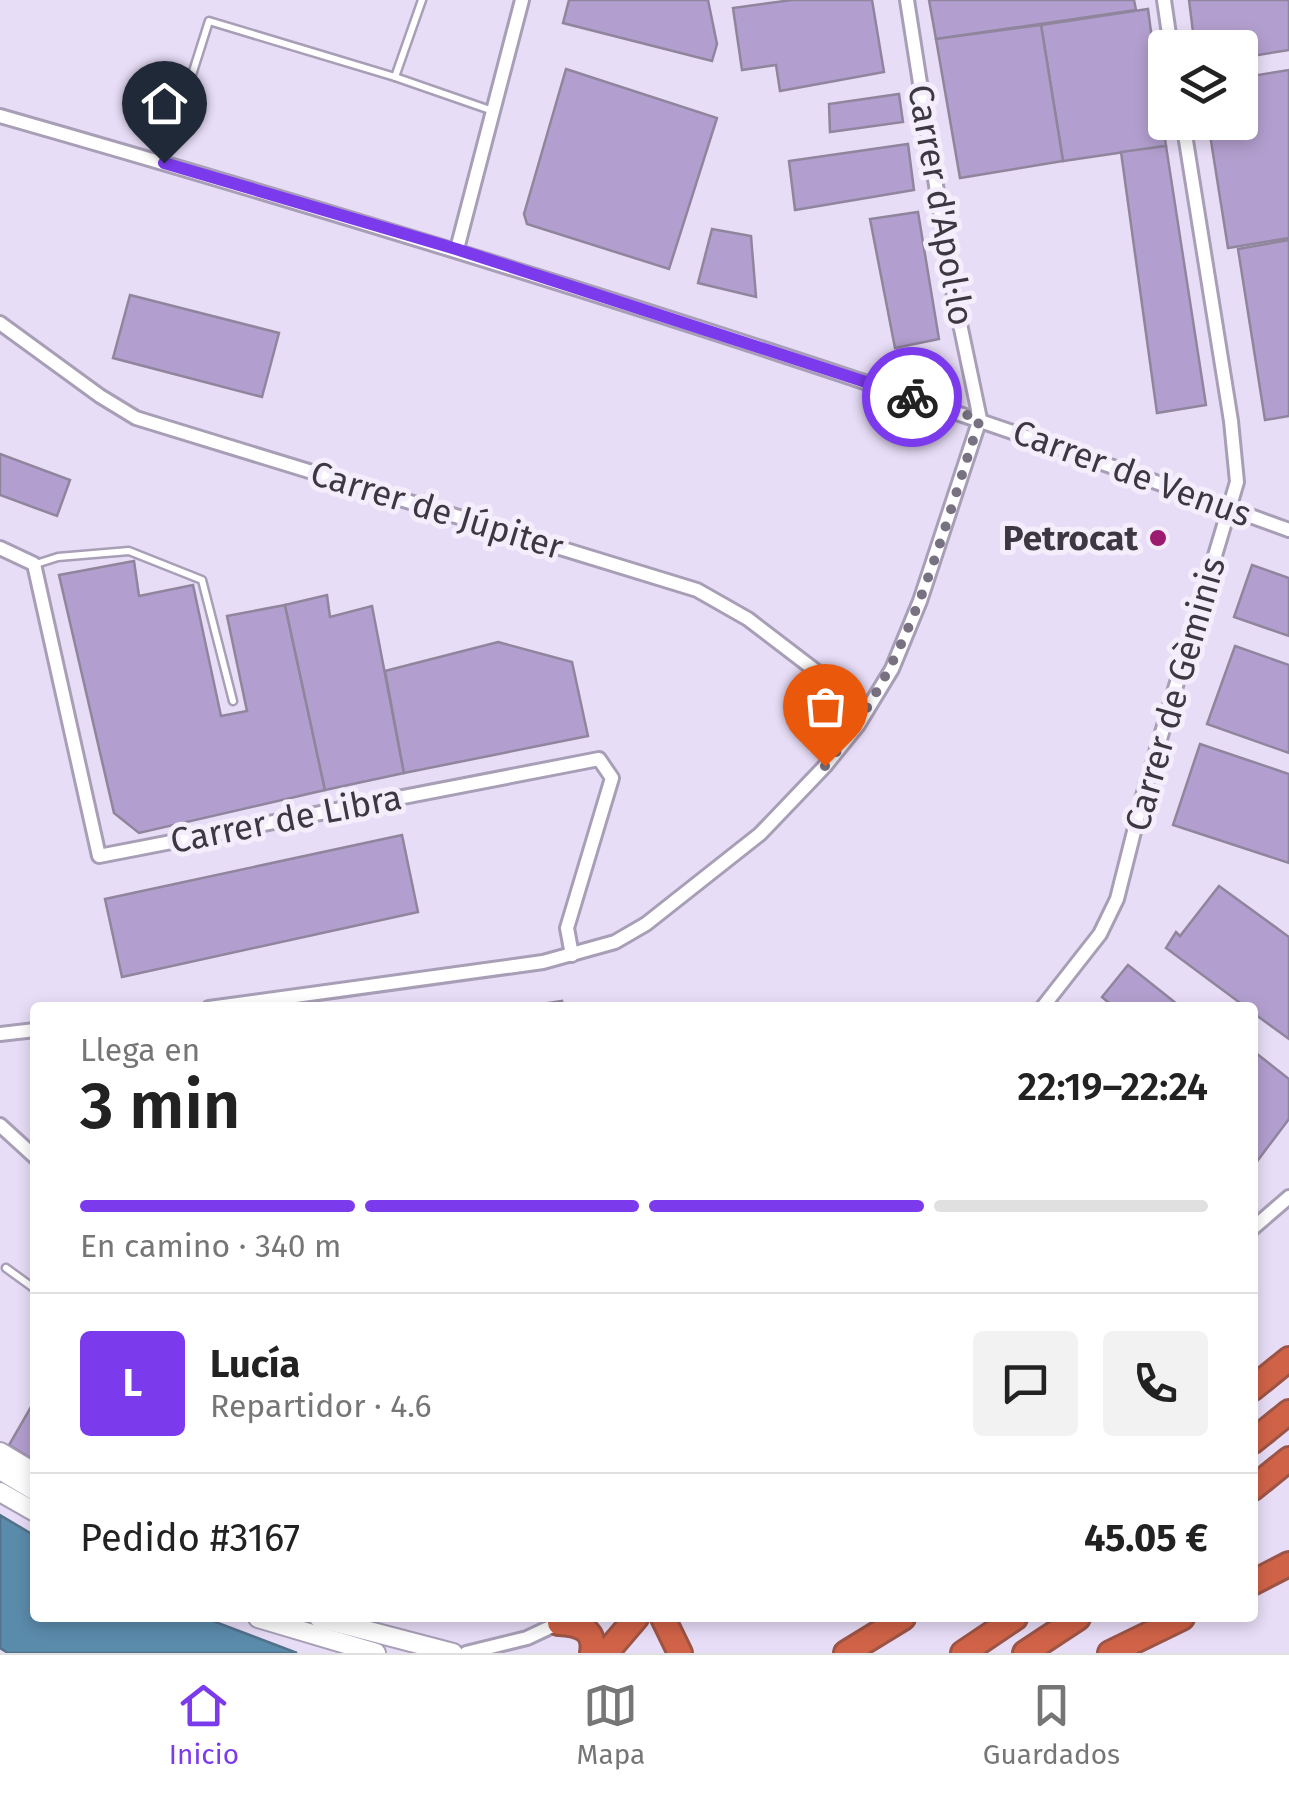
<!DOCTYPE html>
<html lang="es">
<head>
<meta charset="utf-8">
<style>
	body { margin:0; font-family:"Fira Sans",sans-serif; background:#f2f2f2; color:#222; height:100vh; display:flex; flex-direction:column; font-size:38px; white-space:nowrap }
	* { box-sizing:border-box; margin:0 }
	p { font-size:32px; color:#767676 }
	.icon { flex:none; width:55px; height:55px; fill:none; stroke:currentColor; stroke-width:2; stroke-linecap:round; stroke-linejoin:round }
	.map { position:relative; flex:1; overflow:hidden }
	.drawer { position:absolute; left:30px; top:1002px; width:1228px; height:620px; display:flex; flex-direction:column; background:#fff; border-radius:10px; box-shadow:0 5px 15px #0003 }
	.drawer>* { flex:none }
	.buttons { position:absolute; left:1148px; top:30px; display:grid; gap:20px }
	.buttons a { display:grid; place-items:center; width:110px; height:110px; border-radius:10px; background:#fff; box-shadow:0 5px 15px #0003; font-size:50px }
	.pin { position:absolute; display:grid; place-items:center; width:85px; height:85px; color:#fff; margin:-102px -42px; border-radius:50% 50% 50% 0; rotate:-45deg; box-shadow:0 0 10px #0007 }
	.pin .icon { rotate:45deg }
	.courier { position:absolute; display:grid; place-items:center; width:100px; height:100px; margin:-50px; border:8px solid #7c3aed; border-radius:50%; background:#fff; color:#222; box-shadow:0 2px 12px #0007 }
	.summary em { font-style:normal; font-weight:600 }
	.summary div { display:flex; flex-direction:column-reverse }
	.summary { display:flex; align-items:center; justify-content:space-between; height:170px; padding:0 50px }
	h1 { font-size:65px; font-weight:600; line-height:75px }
	.bar { display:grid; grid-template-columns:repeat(4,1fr); gap:15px 10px; align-content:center; height:120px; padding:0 50px }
	.bar i { height:12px; border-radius:8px; background:#e0e0e0 }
	.bar .current { background:#7c3aed }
	.bar p { grid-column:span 4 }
	.line { display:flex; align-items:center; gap:25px; padding:0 50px; border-top:2px solid #e0e0e0 }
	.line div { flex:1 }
	.round { display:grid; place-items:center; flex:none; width:105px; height:105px; border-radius:10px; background:#f2f2f2 }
	.menu { display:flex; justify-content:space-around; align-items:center; height:140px; border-top:2px solid #e0e0e0; background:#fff; font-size:28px; color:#767676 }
	.menu a { display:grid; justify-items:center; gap:5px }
	.menu .current { color:#7c3aed }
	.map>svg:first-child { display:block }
	.water { fill:#5b8bab; stroke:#52728b; stroke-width:2.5 }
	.building { fill:#b39fcf; stroke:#8f859c; stroke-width:2.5 }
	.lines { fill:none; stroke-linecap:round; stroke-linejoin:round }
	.service-casing { stroke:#a89eb6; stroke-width:11 }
	.minor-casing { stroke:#a89eb6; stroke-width:18 }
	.secondary-casing { stroke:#a89eb6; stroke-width:22 }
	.motorway-casing { stroke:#9c5445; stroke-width:28 }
	.service { stroke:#fff; stroke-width:6 }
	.minor { stroke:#fff; stroke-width:12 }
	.secondary { stroke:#fff; stroke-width:18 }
	.motorway { stroke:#d06347; stroke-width:22 }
	.done { stroke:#787181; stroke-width:10; stroke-dasharray:0 18 }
	.route { stroke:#7c3aed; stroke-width:12 }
	.poi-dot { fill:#9c1b70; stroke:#f3edfc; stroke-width:4 }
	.labels { text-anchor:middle; stroke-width:10; stroke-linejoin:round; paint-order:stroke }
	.street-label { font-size:35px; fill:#3c3741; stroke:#f3edfc }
	.poi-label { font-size:35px; font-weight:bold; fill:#3c3741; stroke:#f3edfc; text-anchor:end }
</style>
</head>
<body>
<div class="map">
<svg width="1289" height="1653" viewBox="0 0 1289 1653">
	<rect width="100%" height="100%" fill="#e8ddf7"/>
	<path class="water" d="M0 1515 35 1536V1618H205L297 1653H8L0 1648Z"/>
	<g class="building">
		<path d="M569 0H708L717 44 712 61 563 23Z"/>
		<path d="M792 0H872L884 72 780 91 776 65 742 70 733 8Z"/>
		<path d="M929 0H1134L1136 10 936 39Z"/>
		<path d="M1189 0H1289V50L1240 58V48H1195Z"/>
		<path d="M1148 9 1166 146 1063 161 1041 25Z"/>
		<path d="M1041 25 1063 161 960 178 936 39Z"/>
		<path d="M566 69 717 118 669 269 527 224 524 214Z"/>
		<path d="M1289 70V238L1228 248 1208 122H1240V78Z"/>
		<path d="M899 94 903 122 830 132 829 104Z"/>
		<path d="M908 144 914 190 795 210 789 161Z"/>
		<path d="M1166 146 1206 405 1157 413 1121 152Z"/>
		<path d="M918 212 939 339 895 348 870 219Z"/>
		<path d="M712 229 751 236 756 297 698 283Z"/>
		<path d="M1289 240V416L1265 420 1238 249Z"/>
		<path d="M130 295 279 333 262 397 113 358Z"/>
		<path d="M0 454 70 480 57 516 0 495Z"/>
		<path d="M134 561 139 596 193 585 221 716 247 711 227 616 285 605 325 790 139 833 114 813 59 575Z"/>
		<path d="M1252 565 1289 578V636L1234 617Z"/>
		<path d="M327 595 330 617 372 606 404 773 325 790 285 605Z"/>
		<path d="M498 642 572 662 588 736 404 773 385 671Z"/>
		<path d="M1235 646 1289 665V753L1207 724Z"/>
		<path d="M1200 744 1289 774V863L1173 825Z"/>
		<path d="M402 835 418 912 122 977 105 899Z"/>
		<path d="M1219 886 1289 937V1039L1252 1012V1008H1247L1166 948 1176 932 1180 936Z"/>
		<path d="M1128 965 1182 1008H1115L1102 997Z"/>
		<path d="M562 1001 563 1008H515Z"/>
		<path d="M1252 1050 1289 1079V1119L1258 1160 1252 1156Z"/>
		<path d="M35 1400V1461L9 1445Z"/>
	</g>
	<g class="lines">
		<defs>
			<g id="service">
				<path d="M395 77 422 0"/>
				<path d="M164 163 209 21 395 77 493 111"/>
				<path d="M36 564 58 557 129 551 202 580 233 701"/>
				<path d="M6 1268 35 1289"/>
			</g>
			<g id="minor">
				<path d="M1164 0 1171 48"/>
				<path d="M0 116C434 240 865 375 1289 530"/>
				<path d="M457 249 522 0"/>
				<path d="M0 323 100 396 136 418 697 590 748 619 867 710"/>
				<path d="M0 548 34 564 99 856 599 759 612 778 567 928 572 955"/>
				<path d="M209 1008 543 962 615 942 646 924 760 834 825 766 858 725 892 669 920 601 980 419 951 281 907 0"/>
				<path d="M1042 1008 1100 934 1117 899 1143 796 1237 482 1231 421 1183 122"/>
				<path d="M0 1034 35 1030"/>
				<path d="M0 1125 35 1157"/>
				<path d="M1252 1229 1289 1197"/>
				<path d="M466 1653 527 1638 561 1622"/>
			</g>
			<g id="secondary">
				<path d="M0 1452 35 1473"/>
				<path d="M0 1470 35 1491"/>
				<path d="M0 1492 35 1512"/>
				<path d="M258 1618 376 1653"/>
				<path d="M319 1618 453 1653"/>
			</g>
			<g id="motorway">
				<path d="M1252 1389 1289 1359"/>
				<path d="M1252 1442 1289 1412"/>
				<path d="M1252 1489 1289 1459"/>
				<path d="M1252 1583 1289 1564"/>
				<path d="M663 1618 680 1653"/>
				<path d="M559 1623C579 1624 596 1629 592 1653"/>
				<path d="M606 1653 636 1618"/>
				<path d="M846 1653 903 1618"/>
				<path d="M963 1653 1015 1618"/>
				<path d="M1025 1653 1078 1618"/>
				<path d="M1110 1653 1182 1618"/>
			</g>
		</defs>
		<use href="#service" class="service-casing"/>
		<use href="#minor" class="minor-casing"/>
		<use href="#secondary" class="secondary-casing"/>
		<use href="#motorway" class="motorway-casing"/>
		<use href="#service" class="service"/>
		<use href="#minor" class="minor"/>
		<use href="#secondary" class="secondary"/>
		<use href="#motorway" class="motorway"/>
	</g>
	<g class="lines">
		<path class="done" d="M825 766C912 662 938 545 980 419L912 397"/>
		<path class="route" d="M164 163 456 249 912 397"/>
	</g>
	<circle class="poi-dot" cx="1158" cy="538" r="10"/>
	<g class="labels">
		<g class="street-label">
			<text transform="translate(941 205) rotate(80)" y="12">Carrer d'Apol·lo</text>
			<text transform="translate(1132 473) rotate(20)" y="12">Carrer de Venus</text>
			<text transform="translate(437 510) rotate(17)" y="12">Carrer de Júpiter</text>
			<text transform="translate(1175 694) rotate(-74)" y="12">Carrer de Gèminis</text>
			<text transform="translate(286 819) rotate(-11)" y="12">Carrer de Libra</text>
		</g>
		<g class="poi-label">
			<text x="1138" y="550">Petrocat</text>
		</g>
	</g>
</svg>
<div class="buttons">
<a><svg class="icon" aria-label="layers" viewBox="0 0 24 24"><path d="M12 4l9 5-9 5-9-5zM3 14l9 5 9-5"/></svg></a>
</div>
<div class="pin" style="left:825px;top:766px;background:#ea580c"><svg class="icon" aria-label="bag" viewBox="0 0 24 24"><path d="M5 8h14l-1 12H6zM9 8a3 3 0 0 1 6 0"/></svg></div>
<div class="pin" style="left:164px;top:163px;background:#1f2937"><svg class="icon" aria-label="home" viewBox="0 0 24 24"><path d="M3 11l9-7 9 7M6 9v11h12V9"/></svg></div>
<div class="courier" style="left:912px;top:397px"><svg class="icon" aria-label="bike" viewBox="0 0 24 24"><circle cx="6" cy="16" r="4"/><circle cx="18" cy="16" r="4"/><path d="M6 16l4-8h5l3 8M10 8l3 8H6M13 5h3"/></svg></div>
<section class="drawer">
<div class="summary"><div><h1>3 min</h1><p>Llega en</p></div><em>22:19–22:24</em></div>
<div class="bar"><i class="current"></i><i class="current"></i><i class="current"></i><i></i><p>En camino · 340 m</p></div>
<div class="line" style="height:180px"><b class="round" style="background:#7c3aed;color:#fff">L</b><div><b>Lucía</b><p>Repartidor · 4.6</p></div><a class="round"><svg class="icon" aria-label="chat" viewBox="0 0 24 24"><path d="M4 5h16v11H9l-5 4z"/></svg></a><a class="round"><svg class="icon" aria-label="phone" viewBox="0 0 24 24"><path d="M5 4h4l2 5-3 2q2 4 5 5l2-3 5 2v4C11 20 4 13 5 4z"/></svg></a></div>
<div class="line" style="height:130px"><div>Pedido #3167</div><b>45.05 €</b></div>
</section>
</div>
<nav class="menu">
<a class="current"><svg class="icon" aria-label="home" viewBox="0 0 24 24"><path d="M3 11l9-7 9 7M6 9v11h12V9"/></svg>Inicio</a>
<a><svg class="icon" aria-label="map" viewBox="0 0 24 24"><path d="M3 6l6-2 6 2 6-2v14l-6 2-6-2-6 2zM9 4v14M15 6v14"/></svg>Mapa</a>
<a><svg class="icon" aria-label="saved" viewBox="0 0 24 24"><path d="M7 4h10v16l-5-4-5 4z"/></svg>Guardados</a>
</nav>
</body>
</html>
